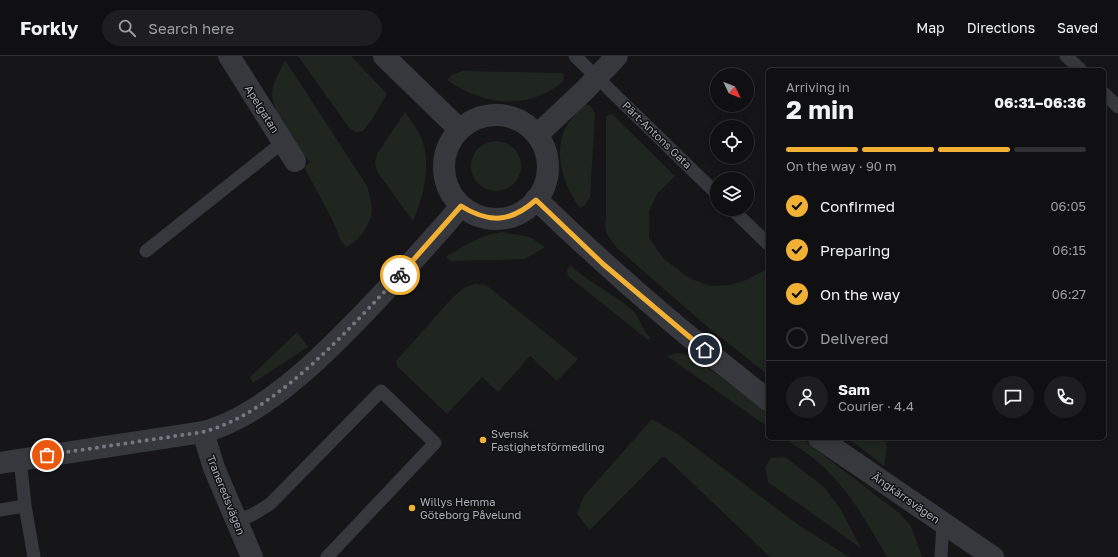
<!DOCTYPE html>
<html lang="en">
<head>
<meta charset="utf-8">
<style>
	body { margin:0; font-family:"Golos Text",sans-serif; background:#1e1e20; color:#f1f3f6; height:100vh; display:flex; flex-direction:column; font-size:15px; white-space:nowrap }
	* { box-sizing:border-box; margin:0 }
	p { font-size:13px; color:#9c9d9f }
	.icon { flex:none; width:22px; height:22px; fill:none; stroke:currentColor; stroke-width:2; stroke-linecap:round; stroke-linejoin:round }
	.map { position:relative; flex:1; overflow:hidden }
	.side { position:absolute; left:766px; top:12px; width:340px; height:372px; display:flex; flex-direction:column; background:#101012; border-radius:6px; box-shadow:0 2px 10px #0003,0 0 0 1px #303032 }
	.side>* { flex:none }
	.needle { width:26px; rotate:133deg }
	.tools { position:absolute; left:710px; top:12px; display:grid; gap:8px }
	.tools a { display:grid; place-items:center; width:44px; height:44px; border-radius:50%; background:#101012; box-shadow:0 2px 10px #0003,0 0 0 1px #303032; font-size:20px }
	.pin { position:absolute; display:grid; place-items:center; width:34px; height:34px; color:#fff; margin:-17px; border:2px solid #fff; border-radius:50%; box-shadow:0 1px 4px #0007 }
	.courier { position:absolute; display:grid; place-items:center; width:40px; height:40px; margin:-20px; border:3px solid #f2b134; border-radius:50%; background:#fff; color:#222; box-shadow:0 1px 5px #0007 }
	.head em { font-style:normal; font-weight:700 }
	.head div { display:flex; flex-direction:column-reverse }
	.head { display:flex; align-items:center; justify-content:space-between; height:68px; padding:0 20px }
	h1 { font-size:26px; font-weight:700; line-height:30px }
	.bar { display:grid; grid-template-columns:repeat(4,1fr); gap:6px 4px; align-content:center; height:48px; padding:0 20px }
	.bar i { height:5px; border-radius:3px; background:#303032 }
	.bar .on { background:#f2b134 }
	.bar p { grid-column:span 4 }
	.line { display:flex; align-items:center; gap:10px; padding:0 20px; border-top:1px solid #303032 }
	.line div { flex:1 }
	.round { display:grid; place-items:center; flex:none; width:42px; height:42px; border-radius:21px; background:#1e1e20 }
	ol { padding:0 20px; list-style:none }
	li { display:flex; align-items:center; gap:12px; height:44px }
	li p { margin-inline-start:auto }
	li .icon { padding:4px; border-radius:50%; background:#f2b134; color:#111; stroke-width:4 }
	li:last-child { color:#9c9d9f }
	li i { width:22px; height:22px; border:2px solid #303032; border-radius:50% }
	header { display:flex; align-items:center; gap:24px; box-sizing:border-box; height:56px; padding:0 20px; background:#101012; border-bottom:1px solid #303032 }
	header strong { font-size:19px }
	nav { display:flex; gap:22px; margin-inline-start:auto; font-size:14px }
	.search { width:280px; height:36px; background:#1e1e20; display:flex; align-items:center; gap:10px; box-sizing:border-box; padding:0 14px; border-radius:22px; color:#9c9d9f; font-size:15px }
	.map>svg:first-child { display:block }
	.green { fill:#1e261f }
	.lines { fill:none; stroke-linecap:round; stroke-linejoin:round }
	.service { stroke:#37383d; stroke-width:13 }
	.minor { stroke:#37383d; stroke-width:22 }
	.tertiary { stroke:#37383d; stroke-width:22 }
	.done { stroke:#757880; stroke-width:4; stroke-dasharray:0 7.2 }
	.route { stroke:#f2b134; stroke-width:5 }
	.poi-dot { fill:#f2b134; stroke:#111113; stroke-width:1.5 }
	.labels { text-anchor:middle; stroke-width:3; stroke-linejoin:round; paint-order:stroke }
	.street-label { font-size:11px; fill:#a8adb8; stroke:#111113 }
	.poi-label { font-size:11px; fill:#a8adb8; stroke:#111113; text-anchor:start }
</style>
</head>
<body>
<header>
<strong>Forkly</strong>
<div class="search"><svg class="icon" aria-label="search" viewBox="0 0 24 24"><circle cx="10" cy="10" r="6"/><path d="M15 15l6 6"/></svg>Search here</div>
<nav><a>Map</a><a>Directions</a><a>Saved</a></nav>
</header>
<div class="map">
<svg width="1118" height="501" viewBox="0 0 1118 501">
	<rect width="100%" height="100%" fill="#161618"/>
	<g class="green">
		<path d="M298 0H351L387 38 373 62 363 75 356 76 350 73Z"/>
		<path d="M285 4 367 130C369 137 371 145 372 152 372 166 359 187 346 191L341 185 332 163 304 111 310 106C297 89 274 61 272 39 271 29 281 14 285 4Z"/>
		<path d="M463 15 563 17C566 24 562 27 556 31 520 55 481 47 447 24L452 19Z"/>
		<path d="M585 48 590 49 595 58 590 141 585 149 580 152C564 129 554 102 564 75 568 65 578 56 585 48Z"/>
		<path d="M405 56C410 63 415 70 419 77 433 104 424 139 413 165L378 117 375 107 377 98Z"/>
		<path d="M612 58 675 120 657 138 649 155V182L664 203 689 222 710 230 730 229 746 224 768 213V319L703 267 617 192C609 182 603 175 606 162V60Z"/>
		<circle cx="496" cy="110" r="25"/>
		<path d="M501 176 530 181 545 191 525 203 450 205 446 201C464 189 480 180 501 176Z"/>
		<path d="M571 210C589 226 611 237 630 252 641 260 641 274 651 282L648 284 568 220 567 213Z"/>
		<path d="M475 228 486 229 578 303 557 325 530 300 498 336 482 321 447 358 397 310 396 305 452 242 464 232Z"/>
		<path d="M297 276 308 291 253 327 250 321Z"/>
		<path d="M678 297 694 301 768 357V371L667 300Z"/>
		<path d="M652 363 679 379 800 470 849 501H770L665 401H662L590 474 577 458 584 440Z"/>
		<path d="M784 382H801L899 457 911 470 922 501H887C868 468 848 432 819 407 809 397 795 390 784 382Z"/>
		<path d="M848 382H885L887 391 884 410Z"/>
		<path d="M785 401 824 431 841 454 861 492 768 426 765 412 771 402Z"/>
	</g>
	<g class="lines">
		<g class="service">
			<path d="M575 0 717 138"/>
			<path d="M1066 0 1081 14"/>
			<path d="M1104 37 1118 51"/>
			<path d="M732 153 768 188"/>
			<path d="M146 195 283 86"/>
			<path d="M20 403 25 450 34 501"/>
			<path d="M0 454 25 450"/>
			<path d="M235 465 252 459 270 448 381 335 435 387 327 501"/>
			<path d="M941 501 943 468"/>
		</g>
		<g class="minor">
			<path d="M229 0 295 105"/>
			<path d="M537 79 586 33 617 0"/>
			<path d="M203 376 214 412 252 501"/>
		</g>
		<g class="tertiary">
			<path d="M384 0 459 73"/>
			<circle cx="496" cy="111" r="52"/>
			<path d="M536 143C610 215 687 281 768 344"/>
			<path d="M819 382 993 501"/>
			<path d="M0 407 203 376C268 360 339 284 384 236 410 208 436 180 461 150"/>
		</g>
	</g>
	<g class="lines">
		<path class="done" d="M47 399 203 376C274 358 351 271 400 219"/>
		<path class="route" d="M400 219 461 150C490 168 511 166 536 144L603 208 705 294"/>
	</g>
	<g class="poi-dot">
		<circle cx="483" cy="384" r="4"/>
		<circle cx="412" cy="452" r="4"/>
	</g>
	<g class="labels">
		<g class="street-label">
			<text transform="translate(262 53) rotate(58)" y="4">Apelgatan</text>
			<text transform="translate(657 79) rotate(44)" y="4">Pärt-Antons Gata</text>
			<text transform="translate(226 439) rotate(68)" y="4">Traneredsvägen</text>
			<text transform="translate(906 442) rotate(35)" y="4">Ängkärrsvägen</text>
		</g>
		<g class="poi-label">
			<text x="491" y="382">Svensk<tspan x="491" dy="13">Fastighetsförmedling</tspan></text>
			<text x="420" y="450">Willys Hemma<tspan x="420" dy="13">Göteborg Påvelund</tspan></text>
		</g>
	</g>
</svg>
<div class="tools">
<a><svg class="needle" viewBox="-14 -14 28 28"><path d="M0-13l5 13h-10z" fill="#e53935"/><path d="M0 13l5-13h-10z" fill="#9c9d9f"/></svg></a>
<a><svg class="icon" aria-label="locate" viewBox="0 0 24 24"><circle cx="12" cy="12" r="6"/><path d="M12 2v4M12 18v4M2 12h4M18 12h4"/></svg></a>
<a><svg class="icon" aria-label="layers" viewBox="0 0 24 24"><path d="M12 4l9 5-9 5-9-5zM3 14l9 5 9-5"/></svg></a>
</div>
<div class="pin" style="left:47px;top:399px;background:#ea580c"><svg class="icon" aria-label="bag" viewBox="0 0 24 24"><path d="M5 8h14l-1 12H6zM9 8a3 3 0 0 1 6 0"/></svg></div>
<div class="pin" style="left:705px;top:294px;background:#1f2937"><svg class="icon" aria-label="home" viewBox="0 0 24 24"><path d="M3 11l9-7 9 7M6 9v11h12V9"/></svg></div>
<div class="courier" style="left:400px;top:219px"><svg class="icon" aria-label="bike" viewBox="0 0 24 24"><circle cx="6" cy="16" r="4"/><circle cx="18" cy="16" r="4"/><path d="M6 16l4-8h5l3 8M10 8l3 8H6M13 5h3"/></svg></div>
<section class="side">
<div class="head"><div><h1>2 min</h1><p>Arriving in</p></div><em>06:31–06:36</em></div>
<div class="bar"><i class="on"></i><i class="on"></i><i class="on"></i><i></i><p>On the way · 90 m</p></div>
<ol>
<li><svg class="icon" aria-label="check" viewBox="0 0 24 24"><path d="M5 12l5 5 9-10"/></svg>Confirmed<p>06:05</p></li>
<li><svg class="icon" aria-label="check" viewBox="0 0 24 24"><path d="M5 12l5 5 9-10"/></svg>Preparing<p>06:15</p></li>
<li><svg class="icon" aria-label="check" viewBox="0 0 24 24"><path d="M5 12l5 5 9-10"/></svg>On the way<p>06:27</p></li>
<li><i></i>Delivered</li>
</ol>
<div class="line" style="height:72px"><a class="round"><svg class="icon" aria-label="person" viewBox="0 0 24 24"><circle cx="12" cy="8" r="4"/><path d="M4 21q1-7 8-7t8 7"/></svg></a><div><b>Sam</b><p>Courier · 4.4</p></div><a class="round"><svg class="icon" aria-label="chat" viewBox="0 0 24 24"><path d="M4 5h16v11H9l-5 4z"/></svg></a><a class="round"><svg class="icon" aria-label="phone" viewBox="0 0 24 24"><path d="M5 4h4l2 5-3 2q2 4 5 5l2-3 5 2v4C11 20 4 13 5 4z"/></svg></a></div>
</section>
</div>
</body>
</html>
